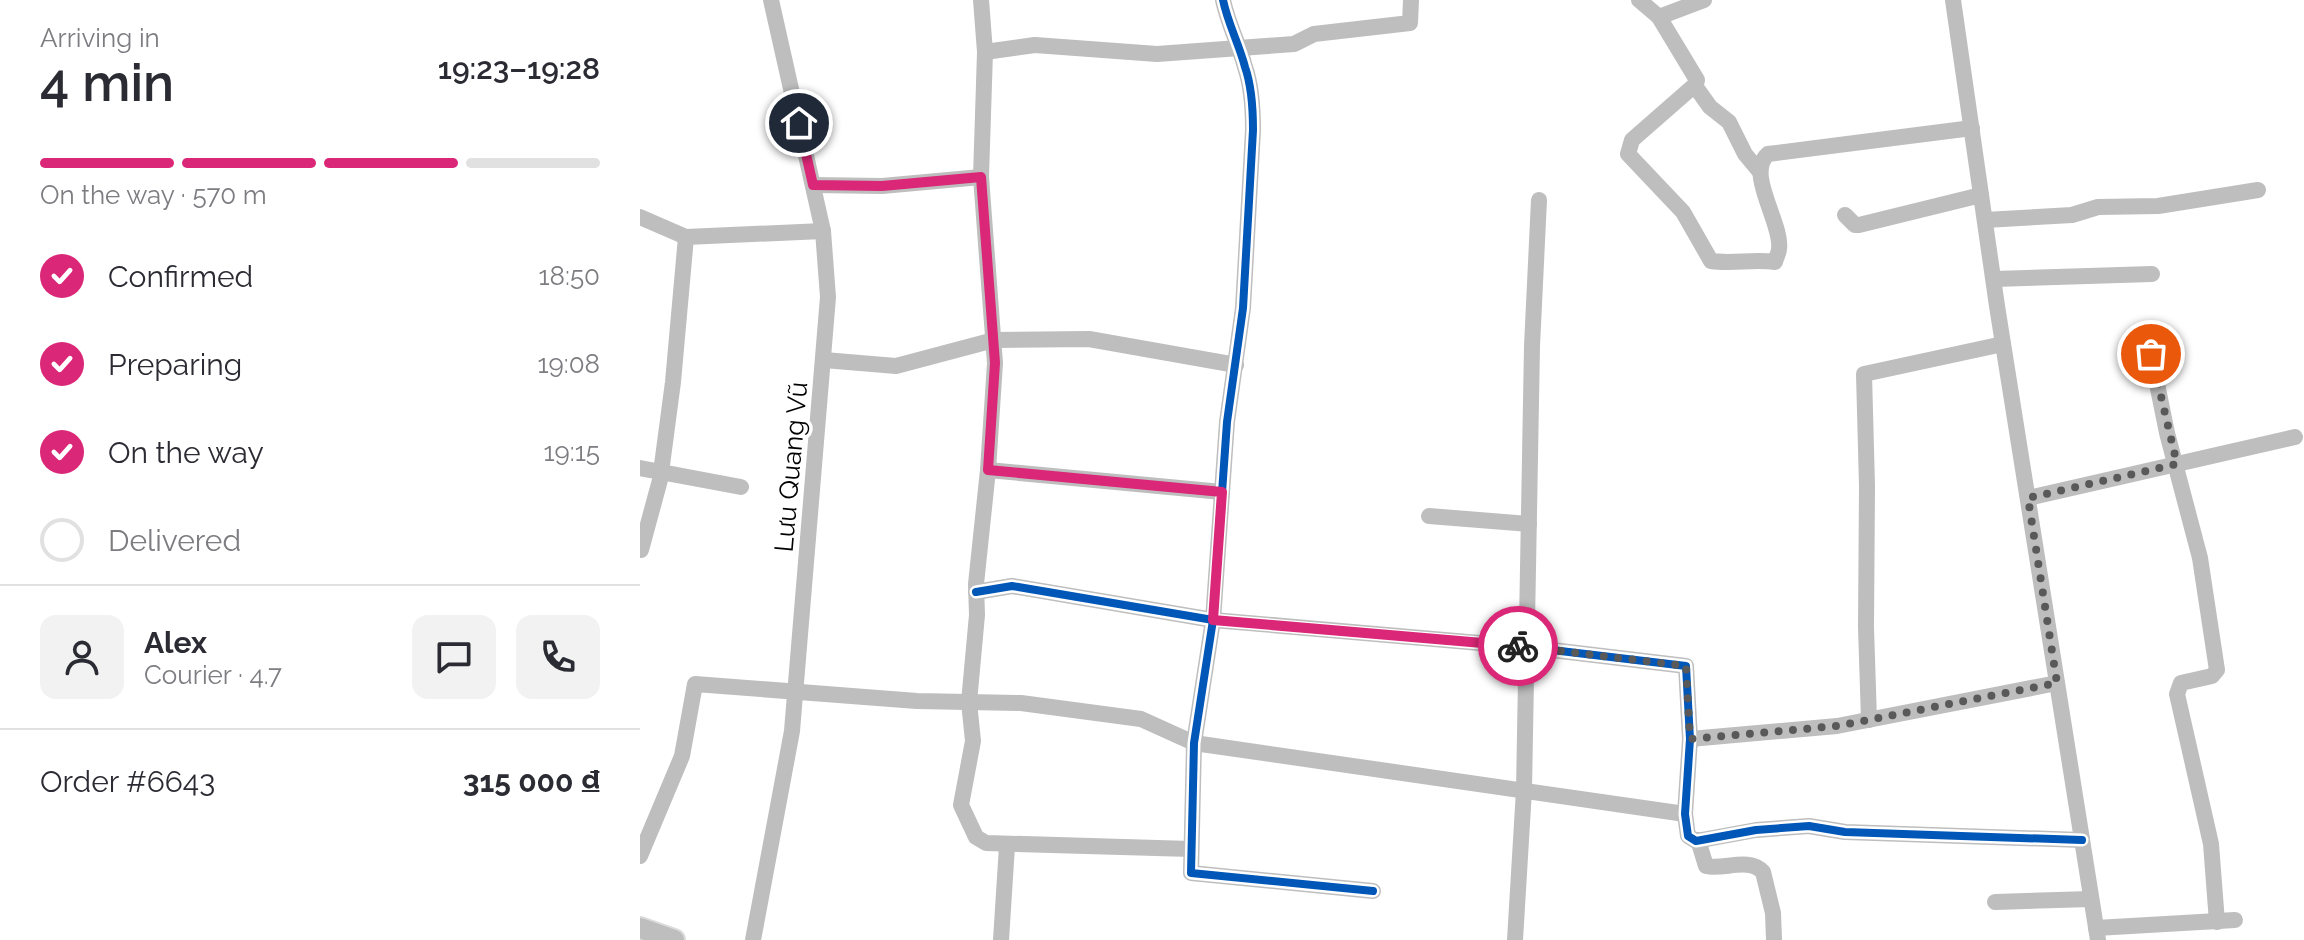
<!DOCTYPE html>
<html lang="en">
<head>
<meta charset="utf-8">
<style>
	body { margin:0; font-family:Raleway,sans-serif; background:#f2f2f3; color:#2b2b33; height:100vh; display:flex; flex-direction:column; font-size:30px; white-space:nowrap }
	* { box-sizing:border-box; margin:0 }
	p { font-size:26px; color:#7c7c81 }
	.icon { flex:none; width:44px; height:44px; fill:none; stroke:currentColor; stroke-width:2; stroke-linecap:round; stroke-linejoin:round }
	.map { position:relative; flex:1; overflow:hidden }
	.drawer { display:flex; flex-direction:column; background:#fff; width:640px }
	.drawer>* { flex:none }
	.pin { position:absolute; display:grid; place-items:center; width:68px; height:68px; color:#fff; margin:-34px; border:4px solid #fff; border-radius:50%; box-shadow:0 2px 8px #0007 }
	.courier { position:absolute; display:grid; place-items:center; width:80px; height:80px; margin:-40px; border:6px solid #db2777; border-radius:50%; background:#fff; color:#222; box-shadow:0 2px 10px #0007 }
	.head em { font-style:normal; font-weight:600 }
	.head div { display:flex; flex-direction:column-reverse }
	.head { display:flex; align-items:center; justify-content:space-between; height:136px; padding:0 40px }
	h1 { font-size:52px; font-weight:600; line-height:60px }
	.bar { display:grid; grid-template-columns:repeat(4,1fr); gap:12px 8px; align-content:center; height:96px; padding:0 40px }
	.bar i { height:10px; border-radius:6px; background:#e1e1e2 }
	.bar .current { background:#db2777 }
	.bar p { grid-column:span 4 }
	.line { display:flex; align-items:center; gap:20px; padding:0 40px; border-top:2px solid #e1e1e2 }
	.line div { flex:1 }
	.round { display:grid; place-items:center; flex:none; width:84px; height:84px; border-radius:16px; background:#f2f2f3 }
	ol { padding:0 40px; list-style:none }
	li { display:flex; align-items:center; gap:24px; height:88px }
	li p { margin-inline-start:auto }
	li .icon { padding:8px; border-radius:50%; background:#db2777; color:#fff; stroke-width:4 }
	li:last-child { color:#7c7c81 }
	li i { width:44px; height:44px; border:4px solid #e1e1e2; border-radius:50% }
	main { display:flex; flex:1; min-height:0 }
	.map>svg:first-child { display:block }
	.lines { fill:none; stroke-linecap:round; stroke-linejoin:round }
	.major-casing { stroke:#dbdbdb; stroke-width:24 }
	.minor { stroke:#bebebe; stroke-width:16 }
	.major { stroke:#bebebe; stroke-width:20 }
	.cycleway-casing { stroke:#fff; stroke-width:13 }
	.cycleway { stroke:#0057b8; stroke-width:8 }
	.done { stroke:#595959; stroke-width:8; stroke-dasharray:0 14.4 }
	.route { stroke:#db2777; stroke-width:10 }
	.labels { text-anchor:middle; stroke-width:7; stroke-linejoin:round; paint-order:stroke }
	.street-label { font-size:26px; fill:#000; stroke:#fff }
</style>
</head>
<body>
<main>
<section class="drawer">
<div class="head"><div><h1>4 min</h1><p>Arriving in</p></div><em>19:23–19:28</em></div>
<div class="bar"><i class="current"></i><i class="current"></i><i class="current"></i><i></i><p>On the way · 570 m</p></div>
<ol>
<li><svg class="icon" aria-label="check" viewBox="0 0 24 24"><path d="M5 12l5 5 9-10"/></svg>Confirmed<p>18:50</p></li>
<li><svg class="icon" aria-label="check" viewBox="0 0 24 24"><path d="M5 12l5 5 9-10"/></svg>Preparing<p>19:08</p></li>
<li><svg class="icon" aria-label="check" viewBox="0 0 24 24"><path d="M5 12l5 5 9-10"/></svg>On the way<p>19:15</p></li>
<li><i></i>Delivered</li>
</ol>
<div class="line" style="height:144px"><a class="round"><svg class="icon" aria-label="person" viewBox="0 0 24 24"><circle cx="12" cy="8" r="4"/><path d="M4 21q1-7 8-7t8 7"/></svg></a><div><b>Alex</b><p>Courier · 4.7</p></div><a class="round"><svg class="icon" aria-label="chat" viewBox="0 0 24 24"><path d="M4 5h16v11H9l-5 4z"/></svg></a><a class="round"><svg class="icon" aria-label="phone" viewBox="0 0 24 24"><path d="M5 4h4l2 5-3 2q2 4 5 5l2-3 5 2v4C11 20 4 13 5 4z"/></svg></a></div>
<div class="line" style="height:104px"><div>Order #6643</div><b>315 000 ₫</b></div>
</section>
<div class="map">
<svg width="1664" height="940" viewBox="0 0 1664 940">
	<rect width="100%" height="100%" fill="#fff"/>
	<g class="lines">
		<defs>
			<path id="major" d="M0 928 34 940"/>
		</defs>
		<use href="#major" class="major-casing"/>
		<g class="minor">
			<path d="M341 0 345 52 341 177 355 363 348 470 336 584 337 615 329 702 333 741 321 805 336 837 346 843 551 849"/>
			<path d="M583 0C588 24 599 44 605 67 612 87 613 109 613 130L603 308 587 422 573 620 554 743 551 873 733 891"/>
			<path d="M999 0 1019 17 1064 0"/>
			<path d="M1313 0 1357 306 1458 940"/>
			<path d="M1019 17 1057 80 1056 84 992 140 988 154 1043 212 1071 261C1093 264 1113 259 1135 262 1136 257 1139 253 1139 249 1143 224 1105 173 1128 154L1332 128"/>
			<path d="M345 52 395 45 517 54 654 44 674 34 770 23 771 0"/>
			<path d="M1055 86 1070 107 1089 122 1105 154 1120 172"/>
			<path d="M173 185 242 186 341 177"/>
			<path d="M1205 215 1215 225H1219L1341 195"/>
			<path d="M0 217 46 237 183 231"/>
			<path d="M1345 220 1432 215 1458 207 1518 206 1618 190"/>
			<path d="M1354 279 1512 274"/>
			<path d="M1511 354 1527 433 1560 558 1577 670 1572 676 1541 683 1537 694 1571 844 1577 922"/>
			<path d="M184 360 256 366 354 340 449 339 596 365"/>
			<path d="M0 468 101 487"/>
			<path d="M348 470 582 492"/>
			<path d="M1388 498 1655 437"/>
			<path d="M789 516 889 524"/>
			<path d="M1 550 20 480 33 382 46 237"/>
			<path d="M336 592 372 586 573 620 887 647 1046 666 1050 739 1045 814 1048 836 1056 841 1116 830 1169 826 1205 832 1442 840"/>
			<path d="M1229 720 1226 627 1227 486 1224 374 1363 344"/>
			<path d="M1050 739 1197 726 1417 683"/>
			<path d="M1058 840 1066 866C1084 870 1109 857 1123 872L1133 913 1134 940"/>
			<path d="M0 856 42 756 55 684 277 701 381 703 501 719 554 743 1045 814"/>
			<path d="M1355 902 1451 899"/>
			<path d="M1456 928 1595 920"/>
			<path d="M113 940 152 731 188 297 183 231 131 0"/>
			<path d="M361 940 367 846"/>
			<path d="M875 940 884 790 892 346 899 200"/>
		</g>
		<use href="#major" class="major"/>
		<defs>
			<g id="cycleway">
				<path d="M583 0C588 24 599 44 605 67 612 87 613 109 613 130L603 308 587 422 573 620 554 743 551 873 733 891"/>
				<path d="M336 592 372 586 573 620 887 647 1046 666 1050 739 1045 814 1048 836 1056 841 1116 830 1169 826 1205 832 1442 840"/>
			</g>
		</defs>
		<use href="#cycleway" class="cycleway-casing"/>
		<use href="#cycleway" class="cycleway"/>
	</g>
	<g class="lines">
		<path class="done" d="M878 646 1046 666 1050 739 1197 726 1417 683 1388 498 1537 464 1511 354"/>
		<path class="route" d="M159 123 173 185 242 186 341 177 355 363 348 470 582 492 573 620 878 646"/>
	</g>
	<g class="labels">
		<g class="street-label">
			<text transform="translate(151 467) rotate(-85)" y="9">Lưu Quang Vũ</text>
		</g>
	</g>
</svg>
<div class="pin" style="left:1511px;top:354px;background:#ea580c"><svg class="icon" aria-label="bag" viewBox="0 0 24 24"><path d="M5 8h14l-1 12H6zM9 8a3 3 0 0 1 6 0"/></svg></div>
<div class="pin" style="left:159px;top:123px;background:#1f2937"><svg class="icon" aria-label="home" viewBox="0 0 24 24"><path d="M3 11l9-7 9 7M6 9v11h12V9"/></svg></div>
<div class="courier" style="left:878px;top:646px"><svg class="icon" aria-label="bike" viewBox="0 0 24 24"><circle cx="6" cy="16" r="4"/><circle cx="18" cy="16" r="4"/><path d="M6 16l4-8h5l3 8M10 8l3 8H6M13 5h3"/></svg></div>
</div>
</main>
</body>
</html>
